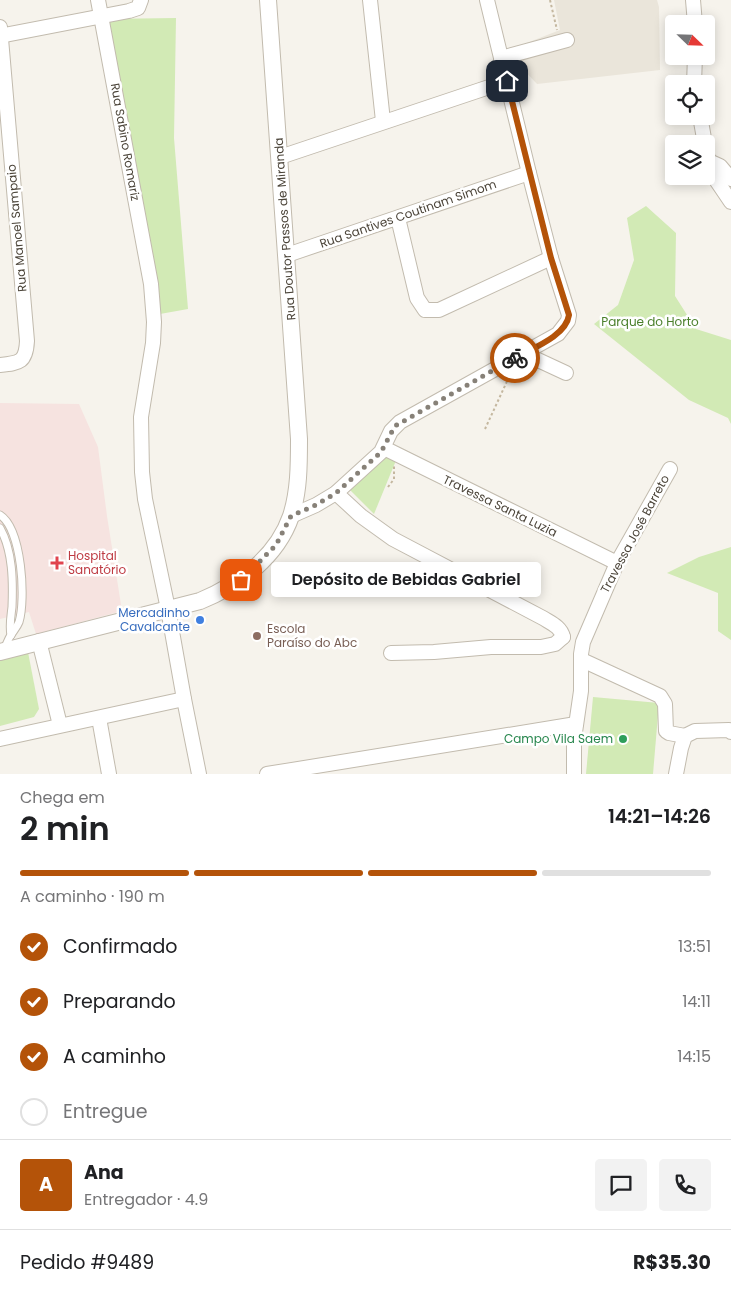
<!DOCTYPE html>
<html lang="pt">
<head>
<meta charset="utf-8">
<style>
	body { margin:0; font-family:Poppins,sans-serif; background:#f2f2f2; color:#202124; height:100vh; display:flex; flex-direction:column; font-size:19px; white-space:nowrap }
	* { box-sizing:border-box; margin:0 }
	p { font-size:16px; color:#757577 }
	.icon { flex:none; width:28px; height:28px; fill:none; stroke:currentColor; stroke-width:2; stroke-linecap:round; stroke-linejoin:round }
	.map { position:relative; height:774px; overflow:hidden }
	.side { display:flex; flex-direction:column; background:#fff; flex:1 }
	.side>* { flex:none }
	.needle { width:32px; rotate:113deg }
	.tools { position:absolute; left:665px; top:15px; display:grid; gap:10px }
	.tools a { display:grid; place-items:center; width:50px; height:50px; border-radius:5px; background:#fff; box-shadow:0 2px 12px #0003; font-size:25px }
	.pin { position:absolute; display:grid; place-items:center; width:42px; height:42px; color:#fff; margin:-21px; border-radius:10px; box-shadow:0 2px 8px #0006 }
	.courier { position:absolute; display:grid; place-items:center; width:50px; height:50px; margin:-25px; border:4px solid #b45309; border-radius:50%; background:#fff; color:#222; box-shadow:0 1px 6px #0007 }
	.bubble { position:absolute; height:35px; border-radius:5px; background:#fff; box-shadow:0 2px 12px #0003; font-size:16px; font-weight:600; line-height:35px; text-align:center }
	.overview em { font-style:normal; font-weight:600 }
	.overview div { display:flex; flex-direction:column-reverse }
	.overview { display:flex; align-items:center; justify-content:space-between; height:85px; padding:0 20px }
	h1 { font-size:32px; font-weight:600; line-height:38px }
	.bar { display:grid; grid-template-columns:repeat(4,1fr); gap:8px 5px; align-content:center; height:60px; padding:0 20px }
	.bar i { height:6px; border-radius:4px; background:#e0e0e0 }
	.bar .current { background:#b45309 }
	.bar p { grid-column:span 4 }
	.line { display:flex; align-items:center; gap:12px; padding:0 20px; border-top:1px solid #e0e0e0 }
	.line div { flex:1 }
	.round { display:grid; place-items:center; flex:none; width:52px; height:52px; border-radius:5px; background:#f2f2f2 }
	ol { padding:0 20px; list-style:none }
	li { display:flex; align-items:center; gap:15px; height:55px }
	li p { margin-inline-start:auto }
	li .icon { padding:5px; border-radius:50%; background:#b45309; color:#fff; stroke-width:4 }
	li:last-child { color:#757577 }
	li i { width:28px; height:28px; border:2px solid #e0e0e0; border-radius:50% }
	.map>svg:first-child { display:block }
	.residential { fill:#eae5da }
	.medical { fill:#f6e3e0 }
	.green { fill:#d2eab5 }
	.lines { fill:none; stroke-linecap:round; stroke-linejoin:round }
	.service-casing { stroke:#c2bbae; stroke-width:9 }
	.minor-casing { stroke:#c2bbae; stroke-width:16 }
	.tertiary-casing { stroke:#c2bbae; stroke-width:18 }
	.path { stroke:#c4b79f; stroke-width:2; stroke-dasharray:2.5 2.5; stroke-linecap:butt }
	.service { stroke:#fff; stroke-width:7 }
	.minor { stroke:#fff; stroke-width:14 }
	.tertiary { stroke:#fff; stroke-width:16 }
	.done { stroke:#878178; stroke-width:5; stroke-dasharray:0 9 }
	.route { stroke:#b45309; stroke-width:6 }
	.health-dot { fill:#e0444e; stroke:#fff; stroke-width:2 }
	.shop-dot { fill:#3f7fe0; stroke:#fff; stroke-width:2 }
	.education-dot { fill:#8d6e63; stroke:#fff; stroke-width:2 }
	.leisure-dot { fill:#2e9e5b; stroke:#fff; stroke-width:2 }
	.labels { text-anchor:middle; stroke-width:5; stroke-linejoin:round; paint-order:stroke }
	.street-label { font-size:12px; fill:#4b4439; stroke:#fff }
	.park-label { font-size:12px; fill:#4a7f2a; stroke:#fff }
	.health-label { font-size:12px; fill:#be3a42; stroke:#fff; text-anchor:start }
	.shop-label { font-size:12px; fill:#366cbe; stroke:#fff; text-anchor:end }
	.education-label { font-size:12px; fill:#785e54; stroke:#fff; text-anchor:start }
	.leisure-label { font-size:12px; fill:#27864d; stroke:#fff; text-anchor:end }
</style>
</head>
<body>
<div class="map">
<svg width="731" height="774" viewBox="0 0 731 774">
	<rect width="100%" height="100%" fill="#f6f3ec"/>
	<path class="residential" d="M554 0H657L659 7 660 70 537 84 506 51 560 30Z"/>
	<path class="medical" d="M0 403 79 404 98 447 107 516 122 611 36 634 29 612 0 619Z"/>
	<g class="green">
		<path d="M176 18 174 138 188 309 160 314 104 19Z"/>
		<path d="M646 206 676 233 675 296 696 329 731 340V424L728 418 689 400 594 324 618 305 634 260 627 218Z"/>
		<path d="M388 451 397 458 374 514 346 486Z"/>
		<path d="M731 547V640L718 631V593L667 573 699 557Z"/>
		<path d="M27 647 39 709 34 717 0 726V654Z"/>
		<path d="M593 697 659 703 653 774H586Z"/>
	</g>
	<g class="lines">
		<defs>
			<g id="service">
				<path d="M0 515C22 529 26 599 19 622 17 627 14 630 11 635 8 639 7 644 4 649"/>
				<path d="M0 528C13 551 13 582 12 607 11 616 9 626 11 635"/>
			</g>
			<g id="minor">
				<path d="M98 0 151 284 154 322 153 343 141 417 142 472 145 499 168 609 184 699 199 774"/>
				<path d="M370 0 383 121"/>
				<path d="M693 0 695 24"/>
				<path d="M0 27 27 341C26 362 20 363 0 365"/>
				<path d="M0 36 129 11 138 8 141 0"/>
				<path d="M501 58 567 40"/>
				<path d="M694 84 695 56"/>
				<path d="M700 116 705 144"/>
				<path d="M706 148 710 171 731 202"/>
				<path d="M280 157 507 81"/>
				<path d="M709 161 720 166 731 179"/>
				<path d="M398 218 417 298 425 310H439L551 258"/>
				<path d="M287 255 529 173"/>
				<path d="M523 353 566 373"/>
				<path d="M384 448 617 563"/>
				<path d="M336 493 361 516 393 539 543 618C551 623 561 627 563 637"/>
				<path d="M291 516 316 505 336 493 381 452 391 431 400 422 558 334 568 321 569 315 551 258 529 173 487 0"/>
				<path d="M39 641 60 725"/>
				<path d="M391 653 434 652 491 647H541L555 644 563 637"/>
				<path d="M582 660 660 696 665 704 666 731 669 733 685 736"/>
				<path d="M99 718 109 774"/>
				<path d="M0 739 184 699"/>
				<path d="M267 774 576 724"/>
				<path d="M574 774V739L581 691V654L583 642 617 563 670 469"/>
				<path d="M676 774 681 748 685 736 695 731 729 730 731 732"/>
			</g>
			<path id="tertiary" d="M0 652 200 601C239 585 277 557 291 516 299 491 299 465 299 439L268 0"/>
		</defs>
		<use href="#service" class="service-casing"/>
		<use href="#minor" class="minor-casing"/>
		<use href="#tertiary" class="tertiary-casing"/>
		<g class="path">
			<path d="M550 0 557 30"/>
			<path d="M485 429 509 377"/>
			<path d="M388 487 394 479V466"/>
		</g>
		<use href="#service" class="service"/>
		<use href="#minor" class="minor"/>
		<use href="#tertiary" class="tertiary"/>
	</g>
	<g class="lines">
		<path class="done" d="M241 580 276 545 291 516 316 505 336 493 381 452 395 426 515 358"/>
		<path class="route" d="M507 81 551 258 569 315C566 336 533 348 515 358"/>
	</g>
	<path class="health-dot" d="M54.5 555.5h5v5h5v5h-5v5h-5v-5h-5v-5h5z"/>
	<circle class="shop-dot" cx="200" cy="620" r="5"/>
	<circle class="education-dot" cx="257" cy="636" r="5"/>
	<circle class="leisure-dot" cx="623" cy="739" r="5"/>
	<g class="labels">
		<g class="street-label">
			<text transform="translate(125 142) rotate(80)" y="4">Rua Sabino Romariz</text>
			<text transform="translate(408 214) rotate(-19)" y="4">Rua Santives Coutinam Simom</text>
			<text transform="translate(17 228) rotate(-95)" y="4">Rua Manoel Sampaio</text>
			<text transform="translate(285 229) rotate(-94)" y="4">Rua Doutor Passos de Miranda</text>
			<text transform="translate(500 506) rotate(26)" y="4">Travessa Santa Luzia</text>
			<text transform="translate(635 534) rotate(-62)" y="4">Travessa José Barreto</text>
		</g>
		<g class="park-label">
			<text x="650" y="326">Parque do Horto</text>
		</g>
		<g class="health-label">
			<text x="68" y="560">Hospital<tspan x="68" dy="14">Sanatório</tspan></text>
		</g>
		<g class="shop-label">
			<text x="190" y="617">Mercadinho<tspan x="190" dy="14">Cavalcante</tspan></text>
		</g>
		<g class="education-label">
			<text x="267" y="633">Escola<tspan x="267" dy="14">Paraíso do Abc</tspan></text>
		</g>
		<g class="leisure-label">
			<text x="613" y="743">Campo Vila Saem</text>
		</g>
	</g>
</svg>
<div class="tools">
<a><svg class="needle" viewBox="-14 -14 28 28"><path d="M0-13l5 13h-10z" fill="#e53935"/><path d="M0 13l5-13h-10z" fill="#757577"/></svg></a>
<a><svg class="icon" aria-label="locate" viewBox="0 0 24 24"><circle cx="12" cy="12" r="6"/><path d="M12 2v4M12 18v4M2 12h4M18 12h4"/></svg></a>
<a><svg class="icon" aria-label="layers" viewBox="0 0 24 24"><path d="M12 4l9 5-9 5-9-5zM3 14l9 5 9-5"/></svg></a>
</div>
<div class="pin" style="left:241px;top:580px;background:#ea580c"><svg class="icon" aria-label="bag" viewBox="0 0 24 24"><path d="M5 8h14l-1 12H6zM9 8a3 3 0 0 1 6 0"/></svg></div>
<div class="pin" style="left:507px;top:81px;background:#1f2937"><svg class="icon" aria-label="home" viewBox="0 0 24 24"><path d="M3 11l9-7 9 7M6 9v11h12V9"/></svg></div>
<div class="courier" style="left:515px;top:358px"><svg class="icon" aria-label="bike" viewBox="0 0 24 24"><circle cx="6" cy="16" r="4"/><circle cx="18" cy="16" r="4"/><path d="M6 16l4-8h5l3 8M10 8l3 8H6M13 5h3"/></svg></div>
<div class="bubble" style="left:271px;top:562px;width:270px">Depósito de Bebidas Gabriel</div>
</div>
<section class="side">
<div class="overview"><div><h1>2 min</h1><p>Chega em</p></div><em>14:21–14:26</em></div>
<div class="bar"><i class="current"></i><i class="current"></i><i class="current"></i><i></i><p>A caminho · 190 m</p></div>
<ol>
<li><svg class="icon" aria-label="check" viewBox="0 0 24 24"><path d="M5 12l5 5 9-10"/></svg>Confirmado<p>13:51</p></li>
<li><svg class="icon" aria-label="check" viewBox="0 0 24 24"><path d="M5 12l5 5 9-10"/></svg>Preparando<p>14:11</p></li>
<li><svg class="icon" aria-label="check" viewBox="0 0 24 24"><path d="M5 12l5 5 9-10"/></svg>A caminho<p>14:15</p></li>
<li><i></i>Entregue</li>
</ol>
<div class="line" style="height:90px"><b class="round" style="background:#b45309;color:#fff">A</b><div><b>Ana</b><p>Entregador · 4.9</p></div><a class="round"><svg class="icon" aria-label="chat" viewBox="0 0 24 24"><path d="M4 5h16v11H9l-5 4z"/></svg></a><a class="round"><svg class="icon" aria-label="phone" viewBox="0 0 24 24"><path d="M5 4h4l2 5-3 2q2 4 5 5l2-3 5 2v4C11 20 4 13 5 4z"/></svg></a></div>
<div class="line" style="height:65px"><div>Pedido #9489</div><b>R$35.30</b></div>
</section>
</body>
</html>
